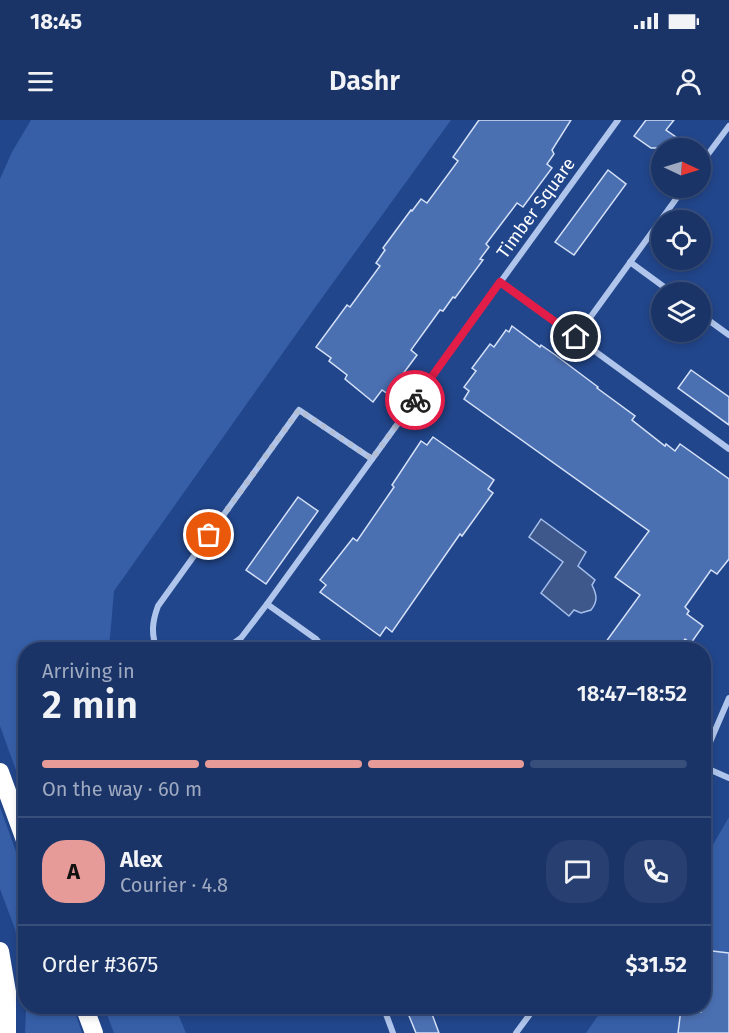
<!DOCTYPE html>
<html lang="en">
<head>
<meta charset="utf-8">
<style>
	body { margin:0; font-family:"Fira Sans",sans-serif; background:#273f71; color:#f1f3f6; height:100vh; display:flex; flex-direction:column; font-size:22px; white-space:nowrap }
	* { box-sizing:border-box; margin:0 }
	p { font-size:20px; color:#9faac0 }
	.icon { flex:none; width:33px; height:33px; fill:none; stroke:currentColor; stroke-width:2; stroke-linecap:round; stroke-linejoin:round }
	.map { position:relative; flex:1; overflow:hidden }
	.panel { position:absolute; left:18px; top:522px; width:693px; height:372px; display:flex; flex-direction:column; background:#1a3468; border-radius:24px; box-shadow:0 3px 9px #0003,0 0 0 2px #384f7c }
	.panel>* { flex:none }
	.needle { width:39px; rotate:94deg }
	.buttons { position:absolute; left:651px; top:18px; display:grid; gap:12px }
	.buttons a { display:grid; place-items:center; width:60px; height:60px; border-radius:50%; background:#1a3468; box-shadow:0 3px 9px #0003,0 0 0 2px #384f7c; font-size:30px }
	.pin { position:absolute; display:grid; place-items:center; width:51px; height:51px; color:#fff; margin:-26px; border:3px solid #fff; border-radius:50%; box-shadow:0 2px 6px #0007 }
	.courier { position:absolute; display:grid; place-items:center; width:60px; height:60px; margin:-30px; border:4px solid #e11d48; border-radius:50%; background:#fff; color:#222; box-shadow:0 2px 8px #0007 }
	.overview em { font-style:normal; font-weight:600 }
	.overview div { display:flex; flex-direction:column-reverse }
	.overview { display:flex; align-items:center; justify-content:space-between; height:102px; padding:0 24px }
	h1 { font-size:39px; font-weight:600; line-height:45px }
	.bar { display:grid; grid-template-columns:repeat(4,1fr); gap:9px 6px; align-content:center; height:72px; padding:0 24px }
	.bar i { height:8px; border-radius:4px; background:#384f7c }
	.bar .on { background:#e69b98 }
	.bar p { grid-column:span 4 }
	.line { display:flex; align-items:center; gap:15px; padding:0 24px; border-top:2px solid #384f7c }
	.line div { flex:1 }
	.round { display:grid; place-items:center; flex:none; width:63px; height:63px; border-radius:24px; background:#273f71 }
	.status { display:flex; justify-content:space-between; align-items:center; height:42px; padding:0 30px; background:#1a3468; direction:ltr }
	.status svg { height:16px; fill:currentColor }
	header { display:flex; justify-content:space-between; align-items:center; height:78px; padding:0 24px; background:#1a3468; font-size:27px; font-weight:600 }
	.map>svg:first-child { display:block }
	.green { fill:#365fa8 }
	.water { fill:#3f588b; stroke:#a4beec; stroke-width:1.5 }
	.building { fill:#4b70b2; stroke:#d4e1f8; stroke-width:1.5 }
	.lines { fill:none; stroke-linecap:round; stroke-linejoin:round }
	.minor { stroke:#b0c5eb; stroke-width:6 }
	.motorway { stroke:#fff; stroke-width:18 }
	.done { stroke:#b2bed6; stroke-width:6; stroke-dasharray:0 10.8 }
	.route { stroke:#e11d48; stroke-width:8 }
	.labels { text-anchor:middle; stroke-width:4.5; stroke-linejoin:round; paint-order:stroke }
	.street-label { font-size:18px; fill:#fff; stroke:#22468b }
</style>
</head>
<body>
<div class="status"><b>18:45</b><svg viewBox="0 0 49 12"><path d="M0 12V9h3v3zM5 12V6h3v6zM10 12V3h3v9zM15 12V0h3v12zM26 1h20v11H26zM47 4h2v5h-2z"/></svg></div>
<header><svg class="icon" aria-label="menu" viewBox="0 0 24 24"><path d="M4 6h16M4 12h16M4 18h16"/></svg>Dashr<svg class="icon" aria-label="person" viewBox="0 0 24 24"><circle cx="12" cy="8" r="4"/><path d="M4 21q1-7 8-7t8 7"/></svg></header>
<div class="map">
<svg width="729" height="913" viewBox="0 0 729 913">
	<rect width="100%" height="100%" fill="#22468b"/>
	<g class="green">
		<path d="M31 0H451L314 189 114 471 109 529 26 530 25 675 0 606V59L12 32Z"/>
		<path d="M0 687 25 757 26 886 73 887 82 913H25L26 891 23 847 15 809 0 769Z"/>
		<path d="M729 697V913H586L604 887 704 886V740Z"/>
		<path d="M104 887H175L186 913H114Z"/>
	</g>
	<path class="water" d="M541 399 586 432 578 446 595 460 592 465C597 475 598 481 591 490L581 493 574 490 569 496 541 473 563 442 529 417Z"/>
	<g class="building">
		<path d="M479 0H571L552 30 554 34 547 44 552 48 523 87 517 83 486 124 489 127 480 139 483 140 455 178 453 177 443 191 440 190 411 230 417 235 388 274 382 270 373 282 345 259 347 255 329 241 331 238 316 227 347 185 350 187 380 146 376 143 385 130 383 128 411 90 412 91 421 79 427 83 458 41 453 37Z"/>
		<path d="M646 0H674L666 10 692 28H651L634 16Z"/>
		<path d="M608 50 626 64 574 135 555 122Z"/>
		<path d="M512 206 540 227 541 225 554 234 598 267 597 268 635 296 632 300 665 326 666 324 675 331 680 324 729 359V439L717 454 711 450 685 487 689 491 687 494 703 506 691 523 685 519 678 530H600L640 475 615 457 649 411 464 279 469 271 464 267 476 251 472 248 490 224 494 227 506 210 509 212Z"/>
		<path d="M691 250 729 277V305L678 268Z"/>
		<path d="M433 317 494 360 488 369 493 373 462 416 460 414 392 512 386 507 380 516 320 472 326 465 320 460 353 418 357 421 394 367 392 365 421 321 427 325Z"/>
		<path d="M298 377 318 391 266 464 246 450Z"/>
		<path d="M704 830 729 833V913H678L681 889 701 892V886H704Z"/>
		<path d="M405 886H429L439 913H416Z"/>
	</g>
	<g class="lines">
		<g class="minor">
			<path d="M700 45 729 6"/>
			<path d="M630 142 671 172"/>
			<path d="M500 162 729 329"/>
			<path d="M700 194 729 215"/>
			<path d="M576 217 684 68"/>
			<path d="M267 484 316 519 325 530"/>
			<path d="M157 530C151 514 152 502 158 486L299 290 372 339"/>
			<path d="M224 530 241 518 267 484 618 0"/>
			<path d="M704 636 729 578"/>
			<path d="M704 647 729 658"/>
			<path d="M383 886 393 913"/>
			<path d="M516 913 536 886"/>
		</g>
		<g class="motorway">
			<path d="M0 652 26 723"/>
			<path d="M0 831 7 872V913"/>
			<path d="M84 886 94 913"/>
		</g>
	</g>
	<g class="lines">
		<path class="done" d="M209 415 299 290 372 339 415 280"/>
		<path class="route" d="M415 280 500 162 576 217"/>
	</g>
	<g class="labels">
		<g class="street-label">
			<text transform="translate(536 88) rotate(-54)" y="6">Timber Square</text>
		</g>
	</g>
</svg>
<div class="buttons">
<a><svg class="needle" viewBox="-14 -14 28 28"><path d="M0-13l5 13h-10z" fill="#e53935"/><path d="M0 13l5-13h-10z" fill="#9faac0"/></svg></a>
<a><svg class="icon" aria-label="locate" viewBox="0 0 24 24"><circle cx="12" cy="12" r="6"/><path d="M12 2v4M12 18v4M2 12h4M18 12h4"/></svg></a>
<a><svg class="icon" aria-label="layers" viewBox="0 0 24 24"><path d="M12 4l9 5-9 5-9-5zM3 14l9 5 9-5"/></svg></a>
</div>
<div class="pin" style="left:209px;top:415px;background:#ea580c"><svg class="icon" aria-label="bag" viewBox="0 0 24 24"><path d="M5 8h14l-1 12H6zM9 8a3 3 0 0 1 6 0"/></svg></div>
<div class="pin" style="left:576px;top:217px;background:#1f2937"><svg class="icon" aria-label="home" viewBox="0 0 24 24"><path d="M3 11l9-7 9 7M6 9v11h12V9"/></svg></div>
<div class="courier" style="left:415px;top:280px"><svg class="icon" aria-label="bike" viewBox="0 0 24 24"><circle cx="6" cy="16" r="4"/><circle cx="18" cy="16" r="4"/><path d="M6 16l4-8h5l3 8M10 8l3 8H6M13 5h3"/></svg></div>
<section class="panel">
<div class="overview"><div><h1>2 min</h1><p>Arriving in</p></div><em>18:47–18:52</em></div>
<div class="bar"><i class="on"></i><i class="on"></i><i class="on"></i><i></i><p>On the way · 60 m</p></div>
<div class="line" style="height:108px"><b class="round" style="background:#e69b98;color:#111">A</b><div><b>Alex</b><p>Courier · 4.8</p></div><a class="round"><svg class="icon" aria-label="chat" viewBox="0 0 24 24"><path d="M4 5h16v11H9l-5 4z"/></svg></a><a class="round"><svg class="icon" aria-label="phone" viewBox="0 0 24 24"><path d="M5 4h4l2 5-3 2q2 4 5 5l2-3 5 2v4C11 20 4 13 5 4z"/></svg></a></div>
<div class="line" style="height:78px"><div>Order #3675</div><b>$31.52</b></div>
</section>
</div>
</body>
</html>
